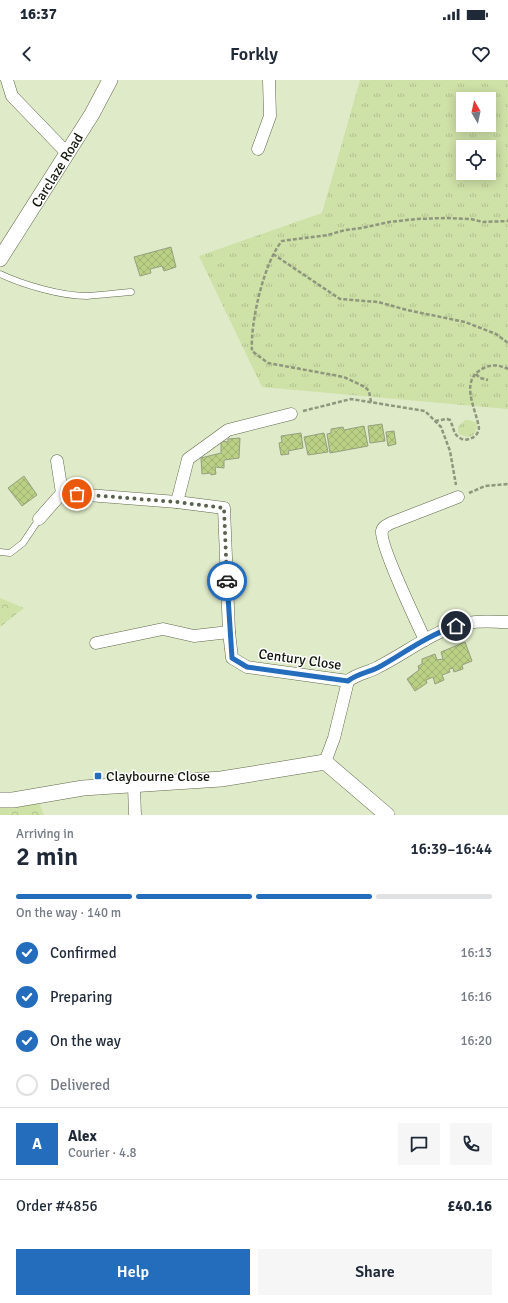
<!DOCTYPE html>
<html lang="en">
<head>
<meta charset="utf-8">
<style>
	body { margin:0; font-family:Signika,sans-serif; background:#f6f6f7; color:#1f2937; height:100vh; display:flex; flex-direction:column; font-size:15px; white-space:nowrap }
	* { box-sizing:border-box; margin:0 }
	p { font-size:13px; color:#747a83 }
	.icon { flex:none; width:22px; height:22px; fill:none; stroke:currentColor; stroke-width:2; stroke-linecap:round; stroke-linejoin:round }
	.map { position:relative; height:735px; overflow:hidden }
	.side { display:flex; flex-direction:column; background:#fff; flex:1 }
	.side>* { flex:none }
	.needle { width:26px; rotate:351deg }
	.buttons { position:absolute; left:456px; top:12px; display:grid; gap:8px }
	.buttons a { display:grid; place-items:center; width:40px; height:40px; border-radius:0px; background:#fff; box-shadow:0 2px 10px #0003; font-size:20px }
	.pin { position:absolute; display:grid; place-items:center; width:34px; height:34px; color:#fff; margin:-17px; border:2px solid #fff; border-radius:50%; box-shadow:0 1px 4px #0007 }
	.courier { position:absolute; display:grid; place-items:center; width:40px; height:40px; margin:-20px; border:3px solid #246cbc; border-radius:50%; background:#fff; color:#222; box-shadow:0 1px 5px #0007 }
	.head em { font-style:normal; font-weight:600 }
	.head div { display:flex; flex-direction:column-reverse }
	.head { display:flex; align-items:center; justify-content:space-between; height:68px; padding:0 16px }
	h1 { font-size:26px; font-weight:600; line-height:30px }
	.bar { display:grid; grid-template-columns:repeat(4,1fr); gap:6px 4px; align-content:center; height:48px; padding:0 16px }
	.bar i { height:5px; border-radius:3px; background:#e0e1e3 }
	.bar .current { background:#246cbc }
	.bar p { grid-column:span 4 }
	.line { display:flex; align-items:center; gap:10px; padding:0 16px; border-top:1px solid #e0e1e3 }
	.line div { flex:1 }
	.round { display:grid; place-items:center; flex:none; width:42px; height:42px; border-radius:0px; background:#f6f6f7 }
	ol { padding:0 16px; list-style:none }
	li { display:flex; align-items:center; gap:12px; height:44px }
	li p { margin-inline-start:auto }
	li .icon { padding:4px; border-radius:50%; background:#246cbc; color:#fff; stroke-width:4 }
	li:last-child { color:#747a83 }
	li i { width:22px; height:22px; border:2px solid #e0e1e3; border-radius:50% }
	.button { display:flex; gap:8px; margin-top:auto; padding:8px 16px }
	.button a { flex:1; height:46px; border-radius:0px; background:#246cbc; color:#fff; font-size:16px; font-weight:600; line-height:46px; text-align:center }
	.button a+a { background:#f6f6f7; color:#1f2937 }
	.status { display:flex; justify-content:space-between; align-items:center; height:28px; padding:0 20px; background:#fff; direction:ltr }
	.status svg { height:11px; fill:currentColor }
	header { display:flex; justify-content:space-between; align-items:center; height:52px; padding:0 16px; background:#fff; font-size:18px; font-weight:600 }
	.map>svg:first-child { display:block }
	.forest { fill:url(#forest-crowns) }
	.park { fill:url(#park-tufts); fill-rule:evenodd }
	.building { fill:url(#building-cross-hatch); stroke:#96a080 }
	.lines { fill:none; stroke-linecap:round; stroke-linejoin:round }
	.service-casing { stroke:#60694b; stroke-width:7 }
	.minor-casing { stroke:#60694b; stroke-width:13 }
	.tertiary-casing { stroke:#60694b; stroke-width:16 }
	.path { stroke:#8e977d; stroke-width:2.5; stroke-dasharray:4 2; stroke-linecap:butt }
	.service { stroke:#fff; stroke-width:6 }
	.minor { stroke:#fff; stroke-width:12 }
	.tertiary { stroke:#fff; stroke-width:15 }
	.done { stroke:#5a614d; stroke-width:4; stroke-dasharray:0 7.2 }
	.route { stroke:#246cbc; stroke-width:5 }
	.poi-dot { fill:#246cbc; stroke:#fff; stroke-width:1.5 }
	.labels { text-anchor:middle; stroke-width:3; stroke-linejoin:round; paint-order:stroke }
	.street-label { font-size:14px; fill:#13170b; stroke:#fff }
	.poi-label { font-size:14px; fill:#13170b; stroke:#fff; text-anchor:start }
</style>
</head>
<body>
<div class="status"><b>16:37</b><svg viewBox="0 0 49 12"><path d="M0 12V9h3v3zM5 12V6h3v6zM10 12V3h3v9zM15 12V0h3v12zM26 1h20v11H26zM47 4h2v5h-2z"/></svg></div>
<header><svg class="icon" aria-label="back" viewBox="0 0 24 24"><path d="M15 5l-7 7 7 7"/></svg>Forkly<svg class="icon" aria-label="heart" viewBox="0 0 24 24"><path d="M12 20l-8-8c-3-5 5-10 8-4 3-6 11-1 8 4z"/></svg></header>
<div class="map">
<svg width="508" height="735" viewBox="0 0 508 735">
	<defs>
		<pattern id="forest-crowns" width="20" height="18" patternUnits="userSpaceOnUse"><rect width="20" height="18" fill="#cee1a6"/><path d="M2 6a3 3 0 1 1 6 0M12 15a3 3 0 1 1 6 0" fill="none" stroke="#b0c08e"/></pattern>
		<pattern id="park-tufts" width="24" height="20" patternUnits="userSpaceOnUse"><rect width="24" height="20" fill="#cee1a6"/><path d="M3 7l-1-3M5 7V3M7 7l1-3M15 17l-1-3M17 17v-4M19 17l1-3" fill="none" stroke="#b0c08e"/></pattern>
		<pattern id="building-cross-hatch" width="8" height="8" patternUnits="userSpaceOnUse"><rect width="8" height="8" fill="#bad085"/><path d="M0 0l8 8M0 8l8-8" fill="none" stroke="#9fb272"/></pattern>
	</defs>
	<rect width="100%" height="100%" fill="#dfeac8"/>
	<g class="forest">
		<path d="M0 518 24 528 0 547Z"/>
		<path d="M39 723 44 735H0V725Z"/>
	</g>
	<g class="park">
		<path d="M360 0H508V329L262 307 199 176 322 133ZM463 19H489V45H463ZM463 67H489V93H463Z"/>
		<path d="M465 340H469L477 343C476 356 470 361 458 353V347Z"/>
	</g>
	<g class="building">
		<path d="M171 167 176 187 164 191 162 186 150 189 151 193 140 196 134 177Z"/>
		<path d="M382 344 385 361 370 363 368 346Z"/>
		<path d="M364 346 368 366 330 373 327 354 331 353V349L343 347 344 350Z"/>
		<path d="M394 351 396 364 388 366 386 352Z"/>
		<path d="M301 353 303 368 288 371 289 374 281 375 279 363 282 362 281 356Z"/>
		<path d="M324 353 328 372 308 375 304 357Z"/>
		<path d="M240 358 239 378 224 380V388L215 387 216 394 211 395V393L202 394 201 378 221 373V361L228 362V359Z"/>
		<path d="M24 396 37 415 22 426 8 408Z"/>
		<path d="M465 562 472 581 462 585 463 589 454 592 453 588 449 589 450 592 442 595 444 600 435 604 433 597 426 600 427 603 415 611 407 599 419 590 418 586 422 584V579L435 574 437 580 443 579 441 572Z"/>
	</g>
	<g class="lines">
		<defs>
			<g id="service">
				<path d="M0 194C23 205 62 216 87 216 102 215 117 213 131 212"/>
				<path d="M0 472 10 473 23 463 39 439"/>
			</g>
			<g id="minor">
				<path d="M7 0 12 16 67 73"/>
				<path d="M258 69 270 36 269 0"/>
				<path d="M57 381 62 413"/>
				<path d="M177 422 188 379 228 350 291 334"/>
				<path d="M39 439 62 413 177 422 224 428 229 552 232 578 247 587 348 601"/>
				<path d="M425 560C417 543 379 463 382 451 383 447 387 445 391 443L458 417"/>
				<path d="M96 563 163 549 194 556 229 552"/>
				<path d="M325 682 334 658 348 601C358 593 368 593 378 587 408 572 435 549 468 543 481 540 495 542 508 542"/>
				<path d="M134 706 135 735"/>
			</g>
			<g id="tertiary">
				<path d="M0 179 92 34 110 0"/>
				<path d="M0 720H13L83 708 221 699 325 682 387 735"/>
			</g>
		</defs>
		<use href="#service" class="service-casing"/>
		<use href="#minor" class="minor-casing"/>
		<use href="#tertiary" class="tertiary-casing"/>
		<g class="path">
			<path d="M273 174 340 219 378 222 407 230 465 242 496 254 508 263"/>
			<path d="M476 294 480 298 488 300"/>
			<path d="M371 322 369 311 365 307 344 297 268 283 252 271C250 243 264 182 282 161L328 155 345 150 362 148 389 142 417 139 445 138 471 139 483 142 508 141"/>
			<path d="M303 331 351 319 425 331 441 347 450 371 456 405"/>
			<path d="M435 341 447 339 450 340C455 350 452 355 464 360 472 359 478 356 479 348 476 328 458 300 484 288 492 284 500 285 508 289"/>
			<path d="M469 413 485 406 508 404"/>
		</g>
		<use href="#service" class="service"/>
		<use href="#minor" class="minor"/>
		<use href="#tertiary" class="tertiary"/>
	</g>
	<g class="lines">
		<path class="done" d="M77 414 177 422 224 428 227 501"/>
		<path class="route" d="M227 501 232 578 247 587 348 601C358 593 368 593 379 587 404 573 428 555 456 546"/>
	</g>
	<rect class="poi-dot" x="94" y="692" width="8" height="8" rx="2"/>
	<g class="labels">
		<g class="street-label">
			<text transform="translate(57 90) rotate(-58)" y="5">Carclaze Road</text>
			<text transform="translate(300 579) rotate(8)" y="5">Century Close</text>
		</g>
		<g class="poi-label">
			<text x="106" y="701">Claybourne Close</text>
		</g>
	</g>
</svg>
<div class="buttons">
<a><svg class="needle" viewBox="-14 -14 28 28"><path d="M0-13l5 13h-10z" fill="#e53935"/><path d="M0 13l5-13h-10z" fill="#747a83"/></svg></a>
<a><svg class="icon" aria-label="locate" viewBox="0 0 24 24"><circle cx="12" cy="12" r="6"/><path d="M12 2v4M12 18v4M2 12h4M18 12h4"/></svg></a>
</div>
<div class="pin" style="left:77px;top:414px;background:#ea580c"><svg class="icon" aria-label="bag" viewBox="0 0 24 24"><path d="M5 8h14l-1 12H6zM9 8a3 3 0 0 1 6 0"/></svg></div>
<div class="pin" style="left:456px;top:546px;background:#1f2937"><svg class="icon" aria-label="home" viewBox="0 0 24 24"><path d="M3 11l9-7 9 7M6 9v11h12V9"/></svg></div>
<div class="courier" style="left:227px;top:501px"><svg class="icon" aria-label="car" viewBox="0 0 24 24"><path d="M5 17H2v-5l4-1 3-4h7l3 4 3 1v5h-3M9 17h6M6 11h13"/><circle cx="7" cy="17" r="2"/><circle cx="17" cy="17" r="2"/></svg></div>
</div>
<section class="side">
<div class="head"><div><h1>2 min</h1><p>Arriving in</p></div><em>16:39–16:44</em></div>
<div class="bar"><i class="current"></i><i class="current"></i><i class="current"></i><i></i><p>On the way · 140 m</p></div>
<ol>
<li><svg class="icon" aria-label="check" viewBox="0 0 24 24"><path d="M5 12l5 5 9-10"/></svg>Confirmed<p>16:13</p></li>
<li><svg class="icon" aria-label="check" viewBox="0 0 24 24"><path d="M5 12l5 5 9-10"/></svg>Preparing<p>16:16</p></li>
<li><svg class="icon" aria-label="check" viewBox="0 0 24 24"><path d="M5 12l5 5 9-10"/></svg>On the way<p>16:20</p></li>
<li><i></i>Delivered</li>
</ol>
<div class="line" style="height:72px"><b class="round" style="background:#246cbc;color:#fff">A</b><div><b>Alex</b><p>Courier · 4.8</p></div><a class="round"><svg class="icon" aria-label="chat" viewBox="0 0 24 24"><path d="M4 5h16v11H9l-5 4z"/></svg></a><a class="round"><svg class="icon" aria-label="phone" viewBox="0 0 24 24"><path d="M5 4h4l2 5-3 2q2 4 5 5l2-3 5 2v4C11 20 4 13 5 4z"/></svg></a></div>
<div class="line" style="height:52px"><div>Order #4856</div><b>£40.16</b></div>
<div class="button"><a>Help</a><a>Share</a></div>
</section>
</body>
</html>
